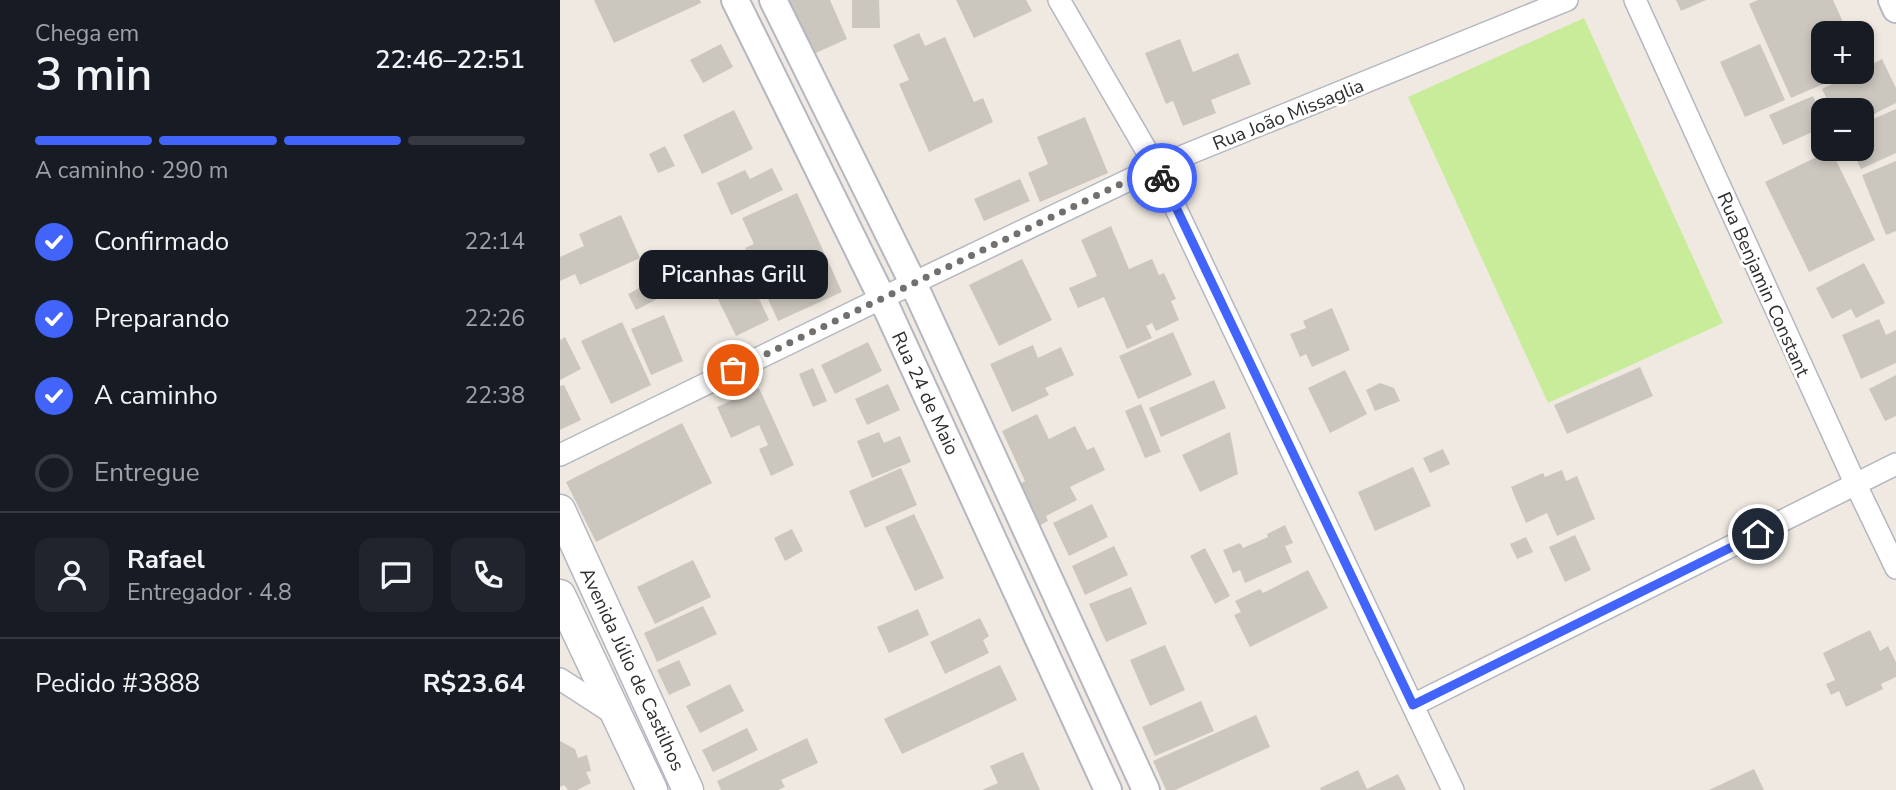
<!DOCTYPE html>
<html lang="pt">
<head>
<meta charset="utf-8">
<style>
	body { margin:0; font-family:"Nunito Sans",sans-serif; background:#20242c; color:#f1f3f6; height:100vh; display:flex; flex-direction:column; font-size:26px; white-space:nowrap }
	* { box-sizing:border-box; margin:0 }
	p { font-size:23px; color:#9ea1a6 }
	.icon { flex:none; width:38px; height:38px; fill:none; stroke:currentColor; stroke-width:2; stroke-linecap:round; stroke-linejoin:round }
	.map { position:relative; flex:1; overflow:hidden }
	.sheet { display:flex; flex-direction:column; background:#171b24; width:560px }
	.sheet>* { flex:none }
	.controls { position:absolute; left:1251px; top:21px; display:grid; gap:14px }
	.controls a { display:grid; place-items:center; width:63px; height:63px; border-radius:14px; background:#171b24; box-shadow:0 4px 10px #0003; font-size:35px }
	.pin { position:absolute; display:grid; place-items:center; width:60px; height:60px; color:#fff; margin:-30px; border:4px solid #fff; border-radius:50%; box-shadow:0 2px 7px #0007 }
	.courier { position:absolute; display:grid; place-items:center; width:70px; height:70px; margin:-35px; border:5px solid #4264fb; border-radius:50%; background:#fff; color:#222; box-shadow:0 2px 9px #0007 }
	.bubble { position:absolute; height:49px; border-radius:14px; background:#171b24; box-shadow:0 4px 10px #0003; font-size:23px; font-weight:600; line-height:49px; text-align:center }
	.head em { font-style:normal; font-weight:600 }
	.head div { display:flex; flex-direction:column-reverse }
	.head { display:flex; align-items:center; justify-content:space-between; height:119px; padding:0 35px }
	h1 { font-size:46px; font-weight:600; line-height:52px }
	.bar { display:grid; grid-template-columns:repeat(4,1fr); gap:10px 7px; align-content:center; height:84px; padding:0 35px }
	.bar i { height:9px; border-radius:5px; background:#363941 }
	.bar .active { background:#4264fb }
	.bar p { grid-column:span 4 }
	.line { display:flex; align-items:center; gap:18px; padding:0 35px; border-top:2px solid #363941 }
	.line div { flex:1 }
	.round { display:grid; place-items:center; flex:none; width:74px; height:74px; border-radius:14px; background:#20242c }
	ol { padding:0 35px; list-style:none }
	li { display:flex; align-items:center; gap:21px; height:77px }
	li p { margin-inline-start:auto }
	li .icon { padding:7px; border-radius:50%; background:#4264fb; color:#fff; stroke-width:4 }
	li:last-child { color:#9ea1a6 }
	li i { width:38px; height:38px; border:4px solid #363941; border-radius:50% }
	main { display:flex; flex:1; min-height:0 }
	.map>svg:first-child { display:block }
	.pitch { fill:#c9ec9a }
	.building { fill:#cbc7bf }
	.lines { fill:none; stroke-linecap:round; stroke-linejoin:round }
	.minor-casing { stroke:#b4b7c1; stroke-width:24 }
	.tertiary-casing { stroke:#b4b7c1; stroke-width:30 }
	.secondary-casing { stroke:#b4b7c1; stroke-width:33 }
	.minor { stroke:#fff; stroke-width:21 }
	.tertiary { stroke:#fff; stroke-width:26 }
	.secondary { stroke:#fff; stroke-width:30 }
	.done { stroke:#726f6d; stroke-width:7; stroke-dasharray:0 12.6 }
	.route { stroke:#4264fb; stroke-width:9 }
	.labels { text-anchor:middle; stroke-width:6; stroke-linejoin:round; paint-order:stroke }
	.street-label { font-size:19px; fill:#2e2e2e; stroke:#fff }
</style>
</head>
<body>
<main>
<section class="sheet">
<div class="head"><div><h1>3 min</h1><p>Chega em</p></div><em>22:46–22:51</em></div>
<div class="bar"><i class="active"></i><i class="active"></i><i class="active"></i><i></i><p>A caminho · 290 m</p></div>
<ol>
<li><svg class="icon" aria-label="check" viewBox="0 0 24 24"><path d="M5 12l5 5 9-10"/></svg>Confirmado<p>22:14</p></li>
<li><svg class="icon" aria-label="check" viewBox="0 0 24 24"><path d="M5 12l5 5 9-10"/></svg>Preparando<p>22:26</p></li>
<li><svg class="icon" aria-label="check" viewBox="0 0 24 24"><path d="M5 12l5 5 9-10"/></svg>A caminho<p>22:38</p></li>
<li><i></i>Entregue</li>
</ol>
<div class="line" style="height:126px"><a class="round"><svg class="icon" aria-label="person" viewBox="0 0 24 24"><circle cx="12" cy="8" r="4"/><path d="M4 21q1-7 8-7t8 7"/></svg></a><div><b>Rafael</b><p>Entregador · 4.8</p></div><a class="round"><svg class="icon" aria-label="chat" viewBox="0 0 24 24"><path d="M4 5h16v11H9l-5 4z"/></svg></a><a class="round"><svg class="icon" aria-label="phone" viewBox="0 0 24 24"><path d="M5 4h4l2 5-3 2q2 4 5 5l2-3 5 2v4C11 20 4 13 5 4z"/></svg></a></div>
<div class="line" style="height:91px"><div>Pedido #3888</div><b>R$23.64</b></div>
</section>
<div class="map">
<svg width="1336" height="790" viewBox="0 0 1336 790">
	<rect width="100%" height="100%" fill="#efe9e1"/>
	<path class="pitch" d="M1024 18 1163 323 988 403 848 97Z"/>
	<g class="building">
		<path d="M34 0H140L141 3 54 43Z"/>
		<path d="M224 0H270L287 39 249 56Z"/>
		<path d="M292 0H319L320 28H292Z"/>
		<path d="M396 0H466L472 11 414 38Z"/>
		<path d="M1116 0H1146L1121 11Z"/>
		<path d="M1198 0H1273L1288 33H1264V72H1291L1231 98 1189 4Z"/>
		<path d="M359 33 365 46 385 37 414 102 423 98 433 122 369 152 339 84 349 80 333 45Z"/>
		<path d="M620 39 633 72 678 53 691 84 651 100 656 113 623 126 613 101 606 104 585 53Z"/>
		<path d="M161 44 173 67 143 83 130 60Z"/>
		<path d="M1200 44 1225 100 1185 117 1160 62Z"/>
		<path d="M1322 59 1336 88V103L1302 120V110H1272L1262 89 1297 72H1302V69Z"/>
		<path d="M1253 96 1264 120V127L1223 145 1209 115Z"/>
		<path d="M1336 109V153L1301 169 1291 149H1302V124Z"/>
		<path d="M174 110 193 149 142 174 123 135Z"/>
		<path d="M525 117 548 173 480 202 468 173 488 164 477 137Z"/>
		<path d="M105 146 115 166 98 173 89 154Z"/>
		<path d="M1271 150 1315 240 1249 272 1205 182Z"/>
		<path d="M1336 161V231L1326 235 1302 175Z"/>
		<path d="M212 168 223 190 171 215 157 183 185 170 190 179Z"/>
		<path d="M460 179 470 201 424 221 414 199Z"/>
		<path d="M237 193 282 292 218 321 185 248 194 244 182 218Z"/>
		<path d="M61 215 80 258 20 285 15 274 0 281V257L24 246 19 234Z"/>
		<path d="M551 226 569 269 592 259 599 275 604 273 616 299 611 301 619 320 596 331 592 323 586 326 592 338 567 349 544 297 518 308 509 288 537 276 521 240Z"/>
		<path d="M462 259 492 320 439 346 409 285Z"/>
		<path d="M1304 263 1325 303 1296 318 1291 309 1272 319 1256 288Z"/>
		<path d="M187 273 209 320 176 336 153 289Z"/>
		<path d="M99 278 107 294 76 310 68 294Z"/>
		<path d="M772 308 790 350 752 367 746 354 740 357 730 334 746 328 743 321Z"/>
		<path d="M104 315 123 361 91 375 71 329Z"/>
		<path d="M1319 319 1326 335 1336 330V363L1301 379 1282 335Z"/>
		<path d="M62 322 91 385 51 404 21 341Z"/>
		<path d="M613 332 632 375 578 399 559 356Z"/>
		<path d="M5 337 21 369 0 380V340Z"/>
		<path d="M308 342 322 371 275 394 261 365Z"/>
		<path d="M473 345 478 358 501 347 514 375 485 388 489 395 452 412 430 364Z"/>
		<path d="M1080 367 1093 396 1007 434 994 405Z"/>
		<path d="M253 368 267 401 253 407 239 374Z"/>
		<path d="M785 370 807 414 770 433 748 388Z"/>
		<path d="M1336 375V416L1325 421 1309 389Z"/>
		<path d="M654 380 666 408 601 437 589 408Z"/>
		<path d="M820 383 834 388 840 401 815 411 806 390Z"/>
		<path d="M328 384 340 410 307 425 295 399Z"/>
		<path d="M4 385 21 420 0 430V386Z"/>
		<path d="M199 388 234 465 211 476 199 449 208 445 199 425 171 438 157 407Z"/>
		<path d="M581 404 601 452 585 458 565 411Z"/>
		<path d="M477 414 489 439 515 426 527 450 534 447 545 470 510 487 517 500 486 516 488 521 475 528 455 486 465 481 442 431Z"/>
		<path d="M122 423 152 483 36 542 6 482Z"/>
		<path d="M319 432 324 443 340 436 351 462 312 478 297 441Z"/>
		<path d="M670 432 678 474 640 492 622 455Z"/>
		<path d="M883 449 890 464 870 473 863 458Z"/>
		<path d="M853 467 871 506 815 531 798 492Z"/>
		<path d="M341 468 357 505 305 528 289 491Z"/>
		<path d="M1002 470 1006 481 1017 476 1035 519 997 536 987 513 966 523 951 487 983 473 985 477Z"/>
		<path d="M532 504 548 537 509 556 493 523Z"/>
		<path d="M354 514 384 578 355 591 325 527Z"/>
		<path d="M725 525 733 543 725 546 732 562 685 583 680 570 673 573 663 550 680 543 683 548 708 537 707 534Z"/>
		<path d="M232 529 243 551 225 561 214 538Z"/>
		<path d="M1015 535 1031 570 1005 582 989 547Z"/>
		<path d="M966 537 973 552 957 559 950 544Z"/>
		<path d="M554 546 568 575 525 595 512 566Z"/>
		<path d="M645 548 670 596 655 604 630 556Z"/>
		<path d="M133 560 151 597 95 624 77 587Z"/>
		<path d="M748 570 768 608 690 647 674 615 681 612 675 601 700 589 703 593Z"/>
		<path d="M571 587 587 624 546 642 529 604Z"/>
		<path d="M143 606 157 634 97 662 84 633Z"/>
		<path d="M358 609 369 635 329 653 317 627Z"/>
		<path d="M420 618 429 636 423 640 429 653 385 674 370 642Z"/>
		<path d="M1310 630 1320 651 1328 646 1336 662V677L1321 684 1323 689 1286 707 1279 691 1271 695 1266 684 1275 680 1263 653Z"/>
		<path d="M605 645 625 690 590 706 570 660Z"/>
		<path d="M119 660 131 685 109 695 97 670Z"/>
		<path d="M440 665 457 700 342 754 324 719Z"/>
		<path d="M170 684 184 711 140 733 126 706Z"/>
		<path d="M641 701 654 731 595 756 582 727Z"/>
		<path d="M696 715 710 747 615 790H606L593 761Z"/>
		<path d="M187 728 198 750 153 772 142 750Z"/>
		<path d="M247 738 258 763 221 780 225 787 218 790H161L157 781Z"/>
		<path d="M0 741 15 749 18 758 27 755 31 771 26 772 31 783 17 790H8L4 785 0 787Z"/>
		<path d="M463 752 480 790H422L438 783 430 766Z"/>
		<path d="M1194 769 1204 790H1149Z"/>
		<path d="M798 770 807 789 838 774 846 790H761L760 788Z"/>
	</g>
	<g class="lines">
		<defs>
			<g id="minor">
				<path d="M499 0 596 167 893 790"/>
				<path d="M1075 0 1296 485 1336 568"/>
				<path d="M0 455 322 298 596 167 1007 0"/>
				<path d="M0 679 57 716"/>
				<path d="M853 705 1336 464"/>
			</g>
			<g id="tertiary">
				<path d="M175 0 322 298 548 790"/>
				<path d="M213 0 353 283 586 790"/>
				<path d="M1332 0 1336 9"/>
			</g>
			<g id="secondary">
				<path d="M0 510 128 790"/>
				<path d="M0 595 92 790"/>
			</g>
		</defs>
		<use href="#minor" class="minor-casing"/>
		<use href="#tertiary" class="tertiary-casing"/>
		<use href="#secondary" class="secondary-casing"/>
		<use href="#minor" class="minor"/>
		<use href="#tertiary" class="tertiary"/>
		<use href="#secondary" class="secondary"/>
	</g>
	<g class="lines">
		<path class="done" d="M173 370 596 167 602 178"/>
		<path class="route" d="M602 178 853 705 1198 534"/>
	</g>
	<g class="labels">
		<g class="street-label">
			<text transform="translate(728 114) rotate(-22)" y="7">Rua João Missaglia</text>
			<text transform="translate(1204 284) rotate(66)" y="7">Rua Benjamin Constant</text>
			<text transform="translate(366 393) rotate(65)" y="7">Rua 24 de Maio</text>
			<text transform="translate(73 669) rotate(65)" y="7">Avenida Júlio de Castilhos</text>
		</g>
	</g>
</svg>
<div class="controls">
<a>+</a>
<a>−</a>
</div>
<div class="pin" style="left:173px;top:370px;background:#ea580c"><svg class="icon" aria-label="bag" viewBox="0 0 24 24"><path d="M5 8h14l-1 12H6zM9 8a3 3 0 0 1 6 0"/></svg></div>
<div class="pin" style="left:1198px;top:534px;background:#1f2937"><svg class="icon" aria-label="home" viewBox="0 0 24 24"><path d="M3 11l9-7 9 7M6 9v11h12V9"/></svg></div>
<div class="courier" style="left:602px;top:178px"><svg class="icon" aria-label="bike" viewBox="0 0 24 24"><circle cx="6" cy="16" r="4"/><circle cx="18" cy="16" r="4"/><path d="M6 16l4-8h5l3 8M10 8l3 8H6M13 5h3"/></svg></div>
<div class="bubble" style="left:79px;top:250px;width:189px">Picanhas Grill</div>
</div>
</main>
</body>
</html>
